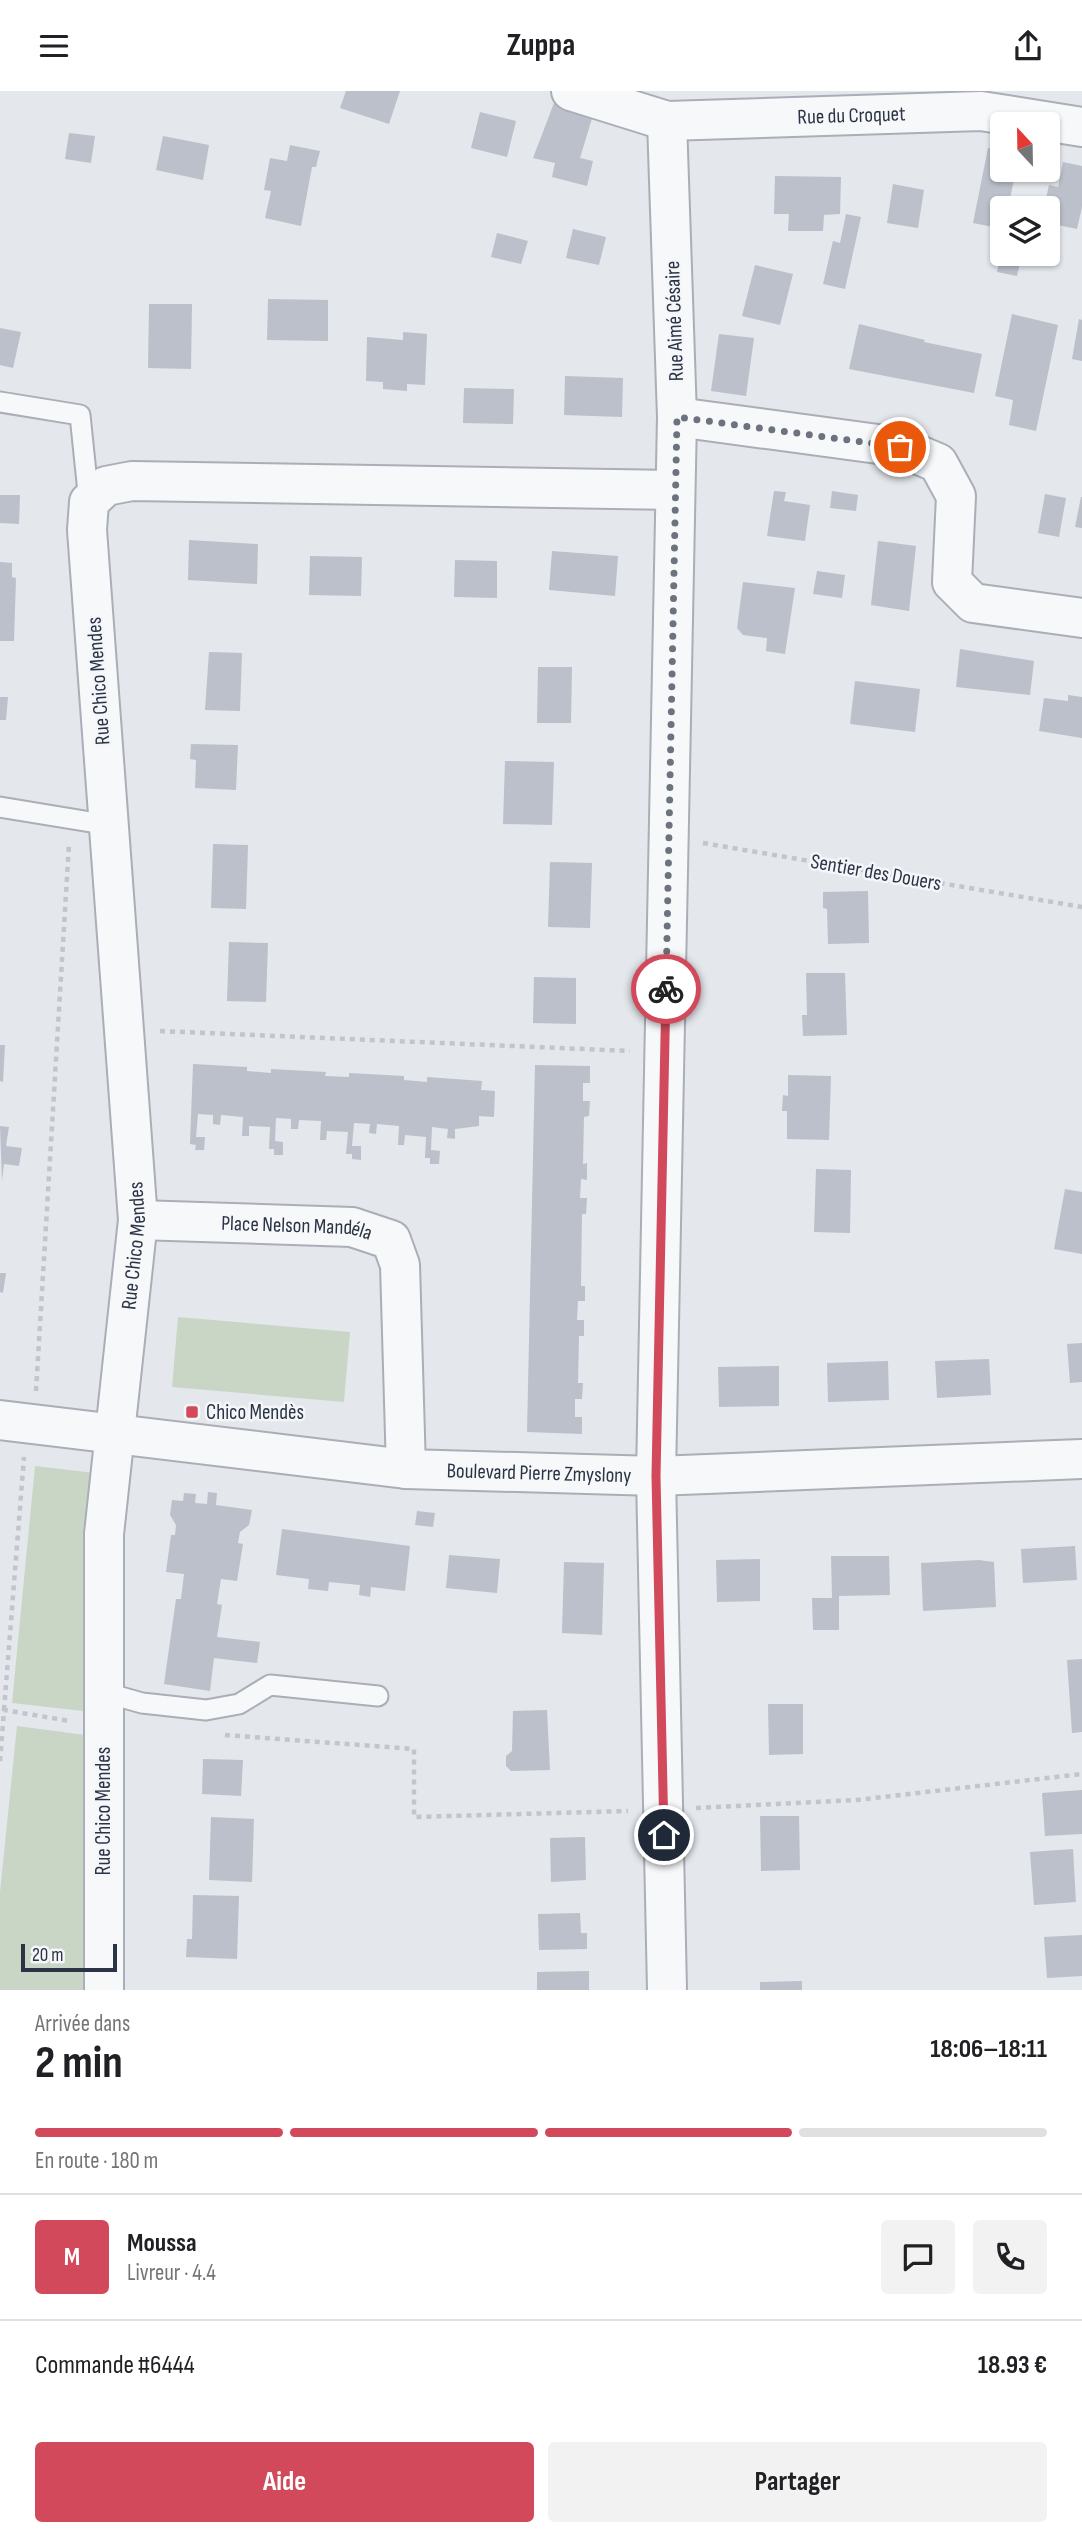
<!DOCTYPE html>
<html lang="fr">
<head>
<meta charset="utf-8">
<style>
	body { margin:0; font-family:"Sofia Sans Condensed",sans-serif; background:#f2f2f2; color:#202124; height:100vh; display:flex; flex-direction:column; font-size:26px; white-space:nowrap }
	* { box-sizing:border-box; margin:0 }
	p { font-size:23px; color:#757577 }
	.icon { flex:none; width:38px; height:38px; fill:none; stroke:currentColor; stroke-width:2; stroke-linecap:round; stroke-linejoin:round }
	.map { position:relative; height:1899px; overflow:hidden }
	.details { display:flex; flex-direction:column; background:#fff; flex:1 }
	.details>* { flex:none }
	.needle { width:46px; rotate:338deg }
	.controls { position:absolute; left:990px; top:21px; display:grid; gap:14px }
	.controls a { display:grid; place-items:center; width:70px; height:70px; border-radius:7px; background:#fff; box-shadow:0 2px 5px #0004; font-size:35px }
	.scale { position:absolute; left:21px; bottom:18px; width:96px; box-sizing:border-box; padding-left:7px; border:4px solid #2b3445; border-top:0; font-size:19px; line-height:24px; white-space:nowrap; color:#2b3445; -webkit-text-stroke:5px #f4f6f9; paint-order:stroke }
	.pin { position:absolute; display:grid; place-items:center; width:60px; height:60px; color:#fff; margin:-30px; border:4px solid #fff; border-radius:50%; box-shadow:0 2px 7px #0007 }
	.courier { position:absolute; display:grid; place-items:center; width:70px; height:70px; margin:-35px; border:5px solid #d1495b; border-radius:50%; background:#fff; color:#222; box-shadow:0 2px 9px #0007 }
	.summary em { font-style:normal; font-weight:700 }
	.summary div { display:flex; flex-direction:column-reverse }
	.summary { display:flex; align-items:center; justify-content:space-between; height:119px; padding:0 35px }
	h1 { font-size:46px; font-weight:700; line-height:52px }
	.bar { display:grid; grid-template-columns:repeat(4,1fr); gap:10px 7px; align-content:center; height:84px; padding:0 35px }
	.bar i { height:9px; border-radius:5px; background:#e0e0e0 }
	.bar .active { background:#d1495b }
	.bar p { grid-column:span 4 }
	.line { display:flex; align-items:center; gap:18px; padding:0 35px; border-top:2px solid #e0e0e0 }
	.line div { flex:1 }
	.round { display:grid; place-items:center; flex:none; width:74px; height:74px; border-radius:7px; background:#f2f2f2 }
	.cta { display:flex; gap:14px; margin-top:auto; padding:14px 35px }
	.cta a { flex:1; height:80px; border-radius:7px; background:#d1495b; color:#fff; font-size:28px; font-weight:700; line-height:80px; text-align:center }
	.cta a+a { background:#f2f2f2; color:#202124 }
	header { display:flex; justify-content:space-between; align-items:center; height:91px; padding:0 35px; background:#fff; font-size:32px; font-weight:700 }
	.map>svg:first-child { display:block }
	.green { fill:#c9d6c5 }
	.building { fill:#bbc0ca }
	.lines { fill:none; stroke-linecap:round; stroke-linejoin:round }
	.lane-casing { stroke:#a9aeb7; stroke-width:23 }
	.street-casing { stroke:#a9aeb7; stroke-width:42 }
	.path { stroke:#c2c5cb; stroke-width:4.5; stroke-dasharray:5 5; stroke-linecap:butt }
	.lane { stroke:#f7f8fa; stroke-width:19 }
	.street { stroke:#f7f8fa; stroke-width:38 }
	.done { stroke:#6c737f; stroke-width:7; stroke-dasharray:0 12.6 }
	.route { stroke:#d1495b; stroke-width:9 }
	.poi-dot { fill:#d1495b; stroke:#f4f6f9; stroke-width:2.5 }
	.labels { text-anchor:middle; stroke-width:5; stroke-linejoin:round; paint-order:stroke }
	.street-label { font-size:21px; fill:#2b3445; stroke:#f4f6f9 }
	.poi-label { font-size:21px; fill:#2b3445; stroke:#f4f6f9; text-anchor:start }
</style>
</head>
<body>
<header><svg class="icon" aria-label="menu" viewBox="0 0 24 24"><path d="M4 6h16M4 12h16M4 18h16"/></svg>Zuppa<svg class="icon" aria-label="share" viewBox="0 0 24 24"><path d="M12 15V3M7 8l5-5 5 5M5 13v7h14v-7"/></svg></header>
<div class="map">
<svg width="1082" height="1899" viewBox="0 0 1082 1899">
	<rect width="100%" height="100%" fill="#e4e7ec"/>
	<g class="green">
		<path d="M178 1226 350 1241 344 1311 172 1296Z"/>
		<path d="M35 1375 95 1382 92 1621 12 1612Z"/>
		<path d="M17 1635 93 1645V1899H0V1801Z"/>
	</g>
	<g class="building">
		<path d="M346 0H400L389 33 340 17Z"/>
		<path d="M554 12 593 24 580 67 593 70 587 95 552 86 555 72 533 67Z"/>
		<path d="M480 21 516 30 507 66 471 57Z"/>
		<path d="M69 42 95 45 91 72 65 68Z"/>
		<path d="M163 45 209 54 203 89 156 79Z"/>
		<path d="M290 54 320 60 316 76H312L301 135 265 127 271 100 264 99 270 67 287 70Z"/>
		<path d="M988 57 1003 60V79H1016L1008 117H1003V138L973 132Z"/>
		<path d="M1063 71 1082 75V116L1077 138 1048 132V117H1044L1049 94 1058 96Z"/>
		<path d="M775 85 841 86 840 123 824 124 823 140H788L789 123H774Z"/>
		<path d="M893 93 924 99 918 137 887 132Z"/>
		<path d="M846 123 861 126 845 198 823 193 833 150 840 152Z"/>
		<path d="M573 138 606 146 599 174 566 167Z"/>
		<path d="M497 142 528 150 521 173 491 166Z"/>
		<path d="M1002 157 1003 163H1022L1017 185 997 181Z"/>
		<path d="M755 174 793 183 780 234 742 225Z"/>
		<path d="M268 208 328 209V250L267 249Z"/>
		<path d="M149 213H192L191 278 148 277Z"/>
		<path d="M1012 223 1058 234 1036 340 1009 334 1013 309 995 305Z"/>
		<path d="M1079 228 1082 229V270L1072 268Z"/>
		<path d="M859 233 925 249 924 251 982 263 974 302 849 278Z"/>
		<path d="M0 237 21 241 13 277 0 274Z"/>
		<path d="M403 241 427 243 425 294 407 293V300L383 298V291L366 290 367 246 403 249Z"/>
		<path d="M719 243 754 247 746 305 711 300Z"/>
		<path d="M565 285 623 287 622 326 564 324Z"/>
		<path d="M464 297 514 298 513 333 463 332Z"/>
		<path d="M774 400 786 401 784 410 810 414 805 450 767 445Z"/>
		<path d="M832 400 858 404 856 420 830 417Z"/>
		<path d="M1045 403 1066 407 1059 446 1038 442Z"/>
		<path d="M0 404H20L19 433 0 432Z"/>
		<path d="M1081 406H1082V437L1075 436Z"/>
		<path d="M189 449 258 453 257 493 188 489Z"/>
		<path d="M878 450 916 455 909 520 871 514Z"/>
		<path d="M552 460 618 465 615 505 549 499Z"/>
		<path d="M310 465 362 466 361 505 309 504Z"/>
		<path d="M455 469 497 470V507L454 506Z"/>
		<path d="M0 471 12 472V486L16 487 14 550H0Z"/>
		<path d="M817 480 845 484 842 507 813 503Z"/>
		<path d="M743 491 795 497 785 563 766 560 767 547 743 544 737 537Z"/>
		<path d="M960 558 1034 570 1030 604 956 596Z"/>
		<path d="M209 561 242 562 240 620 205 619Z"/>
		<path d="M538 576H572L571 632H537Z"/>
		<path d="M855 590 920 598 915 641 850 633Z"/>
		<path d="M1068 604 1082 606V647L1039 640 1044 607 1068 610Z"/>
		<path d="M0 606H8L6 629H0Z"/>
		<path d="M191 653 238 654 236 699 195 697 196 669 190 668Z"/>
		<path d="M505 670 554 671 552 734 503 733Z"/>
		<path d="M213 753 248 754 246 818 211 817Z"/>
		<path d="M550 771 592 772 590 837 548 836Z"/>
		<path d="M868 800 869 852 828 853 827 818 823 817V801Z"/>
		<path d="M229 851 268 852 266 911 227 910Z"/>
		<path d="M806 882H845L847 944 803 945 802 924H807Z"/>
		<path d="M534 886 576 887V933L533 932Z"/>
		<path d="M0 954H5L3 991 0 990Z"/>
		<path d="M193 973 247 976V980L271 982V978L326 981 325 985 349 986V982L404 985V989L427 991V986L482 990 481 999 495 1000 494 1026 479 1025V1035L455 1038V1048L447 1047 448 1038 432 1036 431 1059 440 1060 439 1073H430V1067H425L426 1046 405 1044 404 1054H398L399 1035 377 1033 376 1043 369 1042 370 1033 354 1032 352 1055H361V1069L352 1068V1063H346L348 1041 327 1040 326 1049H320L321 1030 299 1029 298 1038H291V1028L276 1027 275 1050 283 1051V1064H274V1058H269L270 1036 249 1035V1045H242L243 1026 221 1024 220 1034 213 1033V1024L198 1023 196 1046H205L204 1059H195L196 1054 190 1053Z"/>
		<path d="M535 974 590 975V992H583V1010H590L589 1025 584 1026 583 1073 587 1072V1089L581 1088 580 1107H587L586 1123H582L581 1195H585V1210H578L577 1229H584V1245H579L578 1292H583L582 1308H575V1326H582V1343L527 1341Z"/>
		<path d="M788 984 831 985 829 1049 787 1048V1020H782L783 1004 788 1005Z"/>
		<path d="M0 1035 9 1036 6 1055 22 1057 19 1075 4 1073 2 1090Z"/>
		<path d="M816 1078 851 1079 850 1142 814 1141Z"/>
		<path d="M1065 1098 1082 1101V1163L1054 1158Z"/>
		<path d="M0 1182H6L3 1202 0 1201Z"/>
		<path d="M1082 1252V1291L1070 1292 1067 1253Z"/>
		<path d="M989 1268 991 1304 937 1307 935 1270Z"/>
		<path d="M888 1270 889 1309 828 1311 827 1272Z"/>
		<path d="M779 1275V1315L719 1316 718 1276Z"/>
		<path d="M208 1401 217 1402 216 1414 252 1419 249 1434 240 1441 238 1452 243 1453 237 1490 221 1488 217 1513 222 1514 217 1546 260 1551 257 1572 214 1567 210 1600 164 1593 176 1508H181L184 1483 166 1481 171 1444H175L176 1434 170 1424 172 1409 183 1410 184 1402 196 1403 195 1412 207 1413Z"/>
		<path d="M417 1420 435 1422 433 1436 415 1434Z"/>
		<path d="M282 1438 410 1455 405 1500 371 1496 370 1506 359 1504 360 1494 329 1491 328 1500 308 1498 309 1488 276 1484Z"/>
		<path d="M1075 1455 1077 1489 1023 1492 1021 1458Z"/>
		<path d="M449 1464 500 1468 497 1502 446 1497Z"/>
		<path d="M831 1465H889L890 1504 839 1505V1539H813L812 1507H832Z"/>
		<path d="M760 1468V1510L717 1511 716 1469Z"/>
		<path d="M979 1469 994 1471 996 1516 923 1520 921 1472Z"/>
		<path d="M564 1471 604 1472 602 1544 562 1542Z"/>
		<path d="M1082 1568V1641L1072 1642 1067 1569Z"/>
		<path d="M768 1613H803V1663L769 1664Z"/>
		<path d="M547 1619 550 1679 511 1680 506 1675V1665L512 1660 513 1620Z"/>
		<path d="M203 1668 243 1669 241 1705 202 1703Z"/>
		<path d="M1082 1699V1743L1045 1745 1042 1702Z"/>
		<path d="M760 1725H799L800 1779 761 1780Z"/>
		<path d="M211 1726 254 1728 252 1791 209 1789Z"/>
		<path d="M585 1746 586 1789 551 1791 550 1747Z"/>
		<path d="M1073 1758 1076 1811 1034 1814 1030 1761Z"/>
		<path d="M193 1804 239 1805 237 1868 186 1866 187 1848H192Z"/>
		<path d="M580 1822 581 1842H587V1858L539 1859 538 1823Z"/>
		<path d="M1082 1844V1885L1047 1887 1044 1846Z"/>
		<path d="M589 1880V1899H537V1881Z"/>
		<path d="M802 1890V1899H760V1891Z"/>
	</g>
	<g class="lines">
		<defs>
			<g id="lane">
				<path d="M0 311 80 324 89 411"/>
				<path d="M0 716 109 734"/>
				<path d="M103 1601 142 1612 206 1619 239 1613 270 1594 378 1605"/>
			</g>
			<g id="street">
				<path id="s1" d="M571 0 667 30 981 20 1082 36"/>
				<path d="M677 326 900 356 938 372 956 405 952 491 973 512 1082 527"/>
				<path id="s2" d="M138 1129 352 1136 391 1149 400 1174 406 1378"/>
				<path id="s3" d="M0 1329 406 1378 656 1385 1082 1368"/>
				<path id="s4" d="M104 1899V1443L138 1129 87 439 89 411 106 395 132 390 674 399"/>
				<path d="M667 1899 656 1385 677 326 667 30"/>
			</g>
		</defs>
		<use href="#lane" class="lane-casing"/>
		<use href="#street" class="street-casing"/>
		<g class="path">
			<path d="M703 752 1082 816"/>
			<path d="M160 940 630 960"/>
			<path d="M36 1300 69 753"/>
			<path d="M4 1619 24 1366"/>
			<path d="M225 1644 414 1658V1726L628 1720"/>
			<path d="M0 1670 4 1619 70 1630"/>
			<path d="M696 1717 857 1709 1082 1683"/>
		</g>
		<use href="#lane" class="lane"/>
		<use href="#street" class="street"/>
	</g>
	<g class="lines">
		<path class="done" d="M666 898 677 326 900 356"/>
		<path class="route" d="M664 1744 656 1385 666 898"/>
	</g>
	<rect class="poi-dot" x="185" y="1314" width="14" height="14" rx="3.5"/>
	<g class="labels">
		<g class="street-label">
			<text dy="7" stroke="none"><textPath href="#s1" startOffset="285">Rue du Croquet</textPath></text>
			<text transform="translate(674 230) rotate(-92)" y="7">Rue Aimé Césaire</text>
			<text transform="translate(98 590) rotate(-94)" y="7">Rue Chico Mendes</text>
			<text transform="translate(876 781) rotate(10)" y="7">Sentier des Douers</text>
			<text dy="7" stroke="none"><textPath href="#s2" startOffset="159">Place Nelson Mandéla</textPath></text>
			<text dy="7" stroke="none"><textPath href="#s4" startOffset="746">Rue Chico Mendes</textPath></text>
			<text dy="7" stroke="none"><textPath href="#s3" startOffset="542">Boulevard Pierre Zmyslony</textPath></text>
			<text transform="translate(103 1720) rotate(-90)" y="7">Rue Chico Mendes</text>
		</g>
		<g class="poi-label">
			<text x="206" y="1328">Chico Mendès</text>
		</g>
	</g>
</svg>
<div class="controls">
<a><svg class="needle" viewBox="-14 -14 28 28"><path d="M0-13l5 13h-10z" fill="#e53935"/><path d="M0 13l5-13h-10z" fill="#757577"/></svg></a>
<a><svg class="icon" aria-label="layers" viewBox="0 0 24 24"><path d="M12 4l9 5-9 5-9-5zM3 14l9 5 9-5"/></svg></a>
</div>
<div class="scale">20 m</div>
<div class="pin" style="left:900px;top:356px;background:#ea580c"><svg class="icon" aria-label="bag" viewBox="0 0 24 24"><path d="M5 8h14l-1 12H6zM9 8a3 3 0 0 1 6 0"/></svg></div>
<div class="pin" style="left:664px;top:1744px;background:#1f2937"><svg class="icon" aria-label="home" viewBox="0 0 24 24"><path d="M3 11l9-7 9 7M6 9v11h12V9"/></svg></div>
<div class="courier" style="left:666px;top:898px"><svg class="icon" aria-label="bike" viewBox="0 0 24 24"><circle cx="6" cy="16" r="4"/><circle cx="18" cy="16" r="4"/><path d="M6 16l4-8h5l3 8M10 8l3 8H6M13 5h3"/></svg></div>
</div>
<section class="details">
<div class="summary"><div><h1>2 min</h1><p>Arrivée dans</p></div><em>18:06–18:11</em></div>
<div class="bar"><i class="active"></i><i class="active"></i><i class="active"></i><i></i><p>En route · 180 m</p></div>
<div class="line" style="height:126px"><b class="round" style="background:#d1495b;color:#fff">M</b><div><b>Moussa</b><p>Livreur · 4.4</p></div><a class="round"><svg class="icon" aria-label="chat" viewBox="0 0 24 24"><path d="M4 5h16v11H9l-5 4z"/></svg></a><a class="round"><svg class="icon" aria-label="phone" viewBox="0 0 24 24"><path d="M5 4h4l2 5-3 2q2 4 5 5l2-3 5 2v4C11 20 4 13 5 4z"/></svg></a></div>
<div class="line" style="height:91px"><div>Commande #6444</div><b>18.93 €</b></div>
<div class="cta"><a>Aide</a><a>Partager</a></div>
</section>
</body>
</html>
